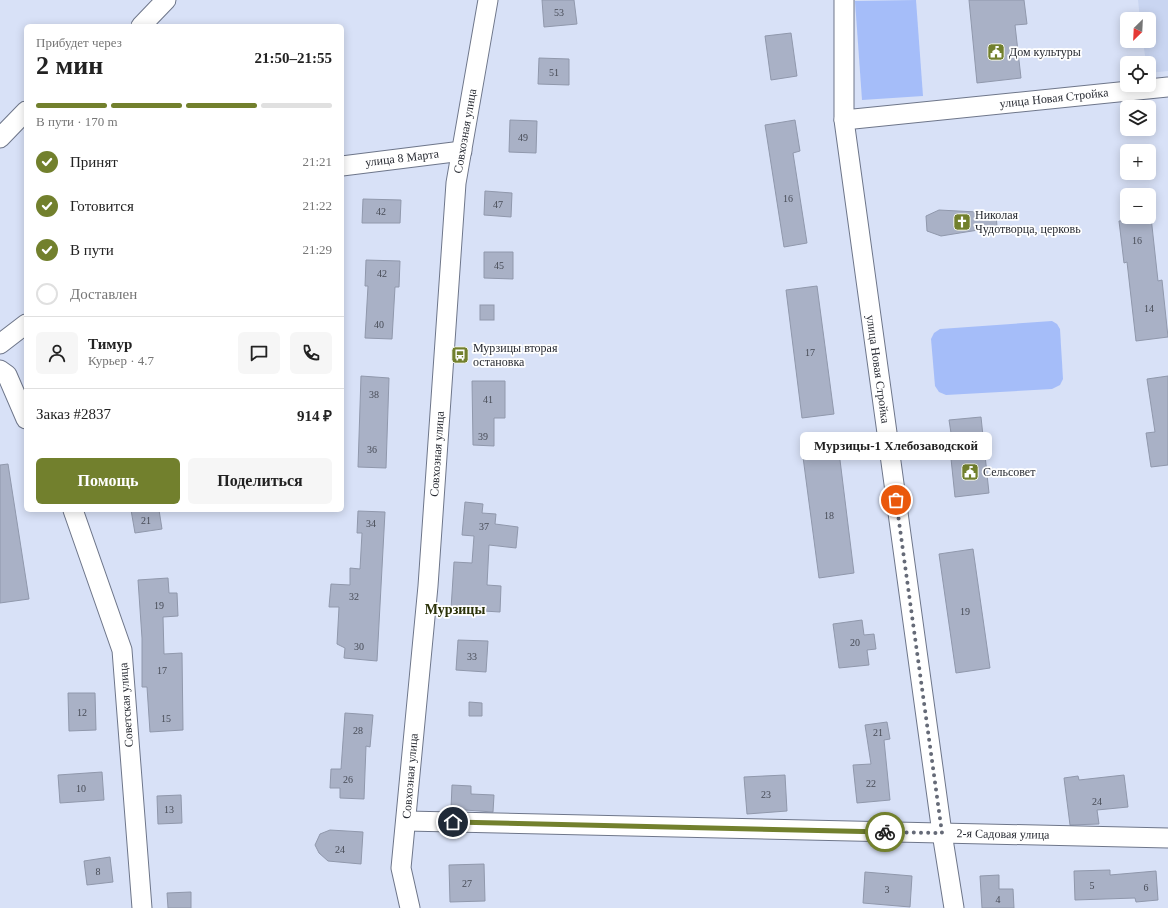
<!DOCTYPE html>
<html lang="ru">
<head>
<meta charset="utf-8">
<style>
	body { margin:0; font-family:"Times New Roman",serif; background:#f6f6f6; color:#222; height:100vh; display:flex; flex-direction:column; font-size:15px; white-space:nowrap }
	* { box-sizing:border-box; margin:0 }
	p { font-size:13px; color:#767676 }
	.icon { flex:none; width:22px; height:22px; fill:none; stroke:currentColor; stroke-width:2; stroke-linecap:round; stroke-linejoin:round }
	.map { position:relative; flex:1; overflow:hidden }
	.sheet { position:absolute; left:24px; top:24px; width:320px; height:488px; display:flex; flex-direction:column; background:#fff; border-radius:6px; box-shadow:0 2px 10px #0003 }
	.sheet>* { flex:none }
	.needle { width:26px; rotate:204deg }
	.controls { position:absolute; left:1120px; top:12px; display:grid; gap:8px }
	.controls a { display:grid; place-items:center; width:36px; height:36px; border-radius:6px; background:#fff; box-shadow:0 2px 10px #0003; font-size:20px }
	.pin { position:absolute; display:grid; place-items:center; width:34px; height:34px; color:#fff; margin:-17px; border:2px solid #fff; border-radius:50%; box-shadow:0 1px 4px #0007 }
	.courier { position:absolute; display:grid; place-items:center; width:40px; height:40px; margin:-20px; border:3px solid #72802d; border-radius:50%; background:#fff; color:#222; box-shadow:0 1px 5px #0007 }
	.bubble { position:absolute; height:28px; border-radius:6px; background:#fff; box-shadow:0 2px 10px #0003; font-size:13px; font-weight:800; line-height:28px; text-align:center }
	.headline em { font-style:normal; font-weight:800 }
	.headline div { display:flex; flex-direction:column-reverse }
	.headline { display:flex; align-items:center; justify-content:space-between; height:68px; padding:0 12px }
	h1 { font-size:26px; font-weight:800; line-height:30px }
	.bar { display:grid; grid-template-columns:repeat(4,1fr); gap:6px 4px; align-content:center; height:48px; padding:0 12px }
	.bar i { height:5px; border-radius:3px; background:#e0e0e0 }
	.bar .active { background:#72802d }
	.bar p { grid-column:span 4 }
	.line { display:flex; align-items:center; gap:10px; padding:0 12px; border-top:1px solid #e0e0e0 }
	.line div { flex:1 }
	.round { display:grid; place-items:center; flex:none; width:42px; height:42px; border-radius:6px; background:#f6f6f6 }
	ol { padding:0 12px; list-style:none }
	li { display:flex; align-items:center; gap:12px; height:44px }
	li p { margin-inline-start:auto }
	li .icon { padding:4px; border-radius:50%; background:#72802d; color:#fff; stroke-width:4 }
	li:last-child { color:#767676 }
	li i { width:22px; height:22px; border:2px solid #e0e0e0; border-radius:50% }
	.cta { display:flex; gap:8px; margin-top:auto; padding:8px 12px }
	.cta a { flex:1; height:46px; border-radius:6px; background:#72802d; color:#fff; font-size:16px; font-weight:800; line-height:46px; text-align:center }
	.cta a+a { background:#f6f6f6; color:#222 }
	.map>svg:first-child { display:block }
	.built { fill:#c9d5f1 }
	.green { fill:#a5bdf9 }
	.building { fill:#a9b1c6; stroke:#9098ac }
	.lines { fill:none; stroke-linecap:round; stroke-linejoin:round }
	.minor-casing { stroke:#6e768a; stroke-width:21 }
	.minor { stroke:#fff; stroke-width:19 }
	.done { stroke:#656a77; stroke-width:4; stroke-dasharray:0 7.2 }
	.route { stroke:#72802d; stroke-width:5 }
	.labels { text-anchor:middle; stroke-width:3.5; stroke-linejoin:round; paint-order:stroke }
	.number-label { font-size:10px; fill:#484c57 }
	.poi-label { font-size:12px; fill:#272a32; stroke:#fff; text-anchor:start }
	.street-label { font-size:12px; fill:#272a32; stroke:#fff }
	.quarter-label { font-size:14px; font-weight:bold; fill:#2a3108; stroke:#fff }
</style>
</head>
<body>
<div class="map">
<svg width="1168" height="908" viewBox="0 0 1168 908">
	<rect width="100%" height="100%" fill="#d8e1f7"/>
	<path class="built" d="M1138 0H1168V71L1149 73V63H1146L1143 41H1149V19H1140Z"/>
	<g class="green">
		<path d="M916 0 923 96 862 100 855 1Z"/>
		<path d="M1052 321 1057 324 1060 329 1063 379 1060 385 1052 389 946 395 939 392 935 386 931 339 934 333 940 329Z"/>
	</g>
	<g class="building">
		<path d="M542 0H574L577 24 544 27Z"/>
		<path d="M969 0H1024L1027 24 1015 25 1021 78 977 83Z"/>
		<path d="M791 33 797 76 771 80 765 36Z"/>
		<path d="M539 58 569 59V85L538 84Z"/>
		<path d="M510 120 537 121 536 153 509 152Z"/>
		<path d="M795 120 800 151 793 153 807 243 784 247 765 125Z"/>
		<path d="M485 191 512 193 511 217 484 215Z"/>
		<path d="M363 199 401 200 400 223H362Z"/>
		<path d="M939 210 996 213 997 227 941 236 927 231 926 216Z"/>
		<path d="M1151 217 1158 281 1162 280 1168 337 1136 341 1127 262 1124 263 1119 221Z"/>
		<path d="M484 252H513V279L484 278Z"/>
		<path d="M366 260 400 261 399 287H395L392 339 365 338 368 286H365Z"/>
		<path d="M817 286 834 414 802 418 786 290Z"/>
		<rect x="480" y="305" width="14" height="15"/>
		<path d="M361 376 389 378 386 468 358 467Z"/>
		<path d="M1168 376V465L1151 467 1146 433 1155 432 1147 379Z"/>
		<path d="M472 381H505V418H494V446L473 445Z"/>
		<path d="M981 417 989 493 955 497 950 449 940 450 939 434 951 433 949 420Z"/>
		<path d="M839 452 854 573 819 578 803 457Z"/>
		<path d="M8 464 29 599 0 603V465Z"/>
		<path d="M465 502 483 504 482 513 496 514 495 524 518 527 516 548 489 545 487 585 501 586 500 612 451 609 454 562 472 563 474 536 462 535Z"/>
		<path d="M131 510H159L162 529 135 533Z"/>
		<path d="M358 511 385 512 377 661 344 658 345 648 337 644 339 607H329L331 584 350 585V568L360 569 362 533H357Z"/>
		<path d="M973 549 990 668 956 673 939 554Z"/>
		<path d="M168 578 169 593H177L178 616 163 617 164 654 182 653 183 730 150 732 147 687H142V638L138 580Z"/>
		<path d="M862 620 864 635 874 634 876 649 867 650 869 665 839 668 833 624Z"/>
		<path d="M458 640 488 641 486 672 456 670Z"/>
		<path d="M68 693H95L96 730 69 731Z"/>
		<path d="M469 702 482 703V716H469Z"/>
		<path d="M345 713 373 715 370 747 366 746 364 799 340 798V788H330L331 769H341Z"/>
		<path d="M887 722 890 739 884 740 890 800 857 803 853 765 871 764 865 725Z"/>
		<path d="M102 772 104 800 60 803 58 775Z"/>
		<path d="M785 775 787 811 747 814 744 777Z"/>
		<path d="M1124 775 1128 807 1097 810 1099 824 1070 825 1064 778 1078 776 1079 780Z"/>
		<path d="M452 785 471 786V794L494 795 493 812 451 809Z"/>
		<path d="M181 795 182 823 158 824 157 796Z"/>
		<path d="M330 830 363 832 361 864 328 861 319 853 315 845 320 834Z"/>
		<path d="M110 857 113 882 87 885 84 861Z"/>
		<path d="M484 864 485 901 450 902 449 865Z"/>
		<path d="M1110 870V875L1156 871 1158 900 1136 902 1135 898 1075 900 1074 871Z"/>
		<path d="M865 872 912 876 910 907 863 903Z"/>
		<path d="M999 875V889H1013L1014 908H982L980 876Z"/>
		<path d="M191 892V908H168L167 893Z"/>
	</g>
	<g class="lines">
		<defs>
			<g id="minor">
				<path d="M844 0V120L942 833 954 908"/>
				<path d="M141 26 166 0"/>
				<path d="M844 120 1168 87"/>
				<path d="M0 138 26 111"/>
				<path d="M342 166 462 151"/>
				<path d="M0 344 26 324"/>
				<path d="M0 370 7 375 26 419"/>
				<path d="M73 510 122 650 142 908"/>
				<path d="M406 821 1168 838"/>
				<path d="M410 908 401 868 428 586 456 183 488 0"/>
			</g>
		</defs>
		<use href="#minor" class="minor-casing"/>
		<use href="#minor" class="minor"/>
	</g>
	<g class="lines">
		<path class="done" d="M885 832 942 833 896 500"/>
		<path class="route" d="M453 822 885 832"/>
	</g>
	<defs>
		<symbol id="civic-square" viewBox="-11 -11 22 22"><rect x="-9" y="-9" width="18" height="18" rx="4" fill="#72802d" stroke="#fff"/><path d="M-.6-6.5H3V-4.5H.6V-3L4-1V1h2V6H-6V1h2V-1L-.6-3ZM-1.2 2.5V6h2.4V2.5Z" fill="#fff"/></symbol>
		<symbol id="church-square" viewBox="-11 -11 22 22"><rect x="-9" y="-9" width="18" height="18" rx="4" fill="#72802d" stroke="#fff"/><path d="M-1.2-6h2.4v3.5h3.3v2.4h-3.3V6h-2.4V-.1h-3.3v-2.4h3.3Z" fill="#fff"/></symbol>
		<symbol id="bus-square" viewBox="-11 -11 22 22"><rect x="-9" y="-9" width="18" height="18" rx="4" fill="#72802d" stroke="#fff"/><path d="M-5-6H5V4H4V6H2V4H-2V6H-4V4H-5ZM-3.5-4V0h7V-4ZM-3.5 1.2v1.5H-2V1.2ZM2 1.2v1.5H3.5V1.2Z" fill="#fff"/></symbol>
	</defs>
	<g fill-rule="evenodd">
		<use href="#civic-square" x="986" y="42" width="20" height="20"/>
		<use href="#church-square" x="952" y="212" width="20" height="20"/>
		<use href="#bus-square" x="450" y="345" width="20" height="20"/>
		<use href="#civic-square" x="960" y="462" width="20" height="20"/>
	</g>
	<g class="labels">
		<g class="number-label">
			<text x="559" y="16">53</text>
			<text x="554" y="76">51</text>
			<text x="523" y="141">49</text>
			<text x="788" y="202">16</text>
			<text x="498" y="208">47</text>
			<text x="381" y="215">42</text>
			<text x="1137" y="244">16</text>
			<text x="499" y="269">45</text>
			<text x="382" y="277">42</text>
			<text x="1149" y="312">14</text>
			<text x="379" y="328">40</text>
			<text x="810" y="356">17</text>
			<text x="374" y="398">38</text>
			<text x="488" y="403">41</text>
			<text x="483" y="440">39</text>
			<text x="372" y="453">36</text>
			<text x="829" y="519">18</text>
			<text x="146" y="524">21</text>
			<text x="371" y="527">34</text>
			<text x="484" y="530">37</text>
			<text x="354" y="600">32</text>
			<text x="159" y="609">19</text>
			<text x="965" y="615">19</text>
			<text x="855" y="646">20</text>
			<text x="359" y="650">30</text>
			<text x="472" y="660">33</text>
			<text x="162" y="674">17</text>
			<text x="82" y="716">12</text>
			<text x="166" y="722">15</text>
			<text x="358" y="734">28</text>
			<text x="878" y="736">21</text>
			<text x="348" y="783">26</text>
			<text x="871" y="787">22</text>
			<text x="81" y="792">10</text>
			<text x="766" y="798">23</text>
			<text x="1097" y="805">24</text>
			<text x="169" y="813">13</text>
			<text x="340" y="853">24</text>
			<text x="98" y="875">8</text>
			<text x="467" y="887">27</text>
			<text x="1092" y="889">5</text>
			<text x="1146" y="891">6</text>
			<text x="887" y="893">3</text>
			<text x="998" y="903">4</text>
		</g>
		<g class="poi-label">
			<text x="1009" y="56">Дом культуры</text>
			<text x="975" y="219">Николая<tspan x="975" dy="14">Чудотворца, церковь</tspan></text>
			<text x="473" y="352">Мурзицы вторая<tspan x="473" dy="14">остановка</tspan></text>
			<text x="983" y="476">Сельсовет</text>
		</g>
		<g class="street-label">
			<text transform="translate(1054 98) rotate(-6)" y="4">улица Новая Стройка</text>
			<text transform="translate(465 131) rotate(-80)" y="4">Совхозная улица</text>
			<text transform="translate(402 158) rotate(-7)" y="4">улица 8 Марта</text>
			<text transform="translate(878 369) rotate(82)" y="4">улица Новая Стройка</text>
			<text transform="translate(437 454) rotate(-86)" y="4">Совхозная улица</text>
			<text transform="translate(126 705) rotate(-94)" y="4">Советская улица</text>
			<text transform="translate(410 776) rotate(-85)" y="4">Совхозная улица</text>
			<text transform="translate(1003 834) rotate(1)" y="4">2-я Садовая улица</text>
		</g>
		<g class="quarter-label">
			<text x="455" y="614">Мурзицы</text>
		</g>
	</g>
</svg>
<div class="controls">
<a><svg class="needle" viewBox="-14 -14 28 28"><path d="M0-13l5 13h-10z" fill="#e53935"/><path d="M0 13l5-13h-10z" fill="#767676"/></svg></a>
<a><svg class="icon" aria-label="locate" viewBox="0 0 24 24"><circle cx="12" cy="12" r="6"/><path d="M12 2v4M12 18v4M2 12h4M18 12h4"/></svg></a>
<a><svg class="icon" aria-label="layers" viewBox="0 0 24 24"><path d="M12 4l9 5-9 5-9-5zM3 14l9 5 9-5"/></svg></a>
<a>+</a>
<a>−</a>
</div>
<div class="pin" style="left:896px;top:500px;background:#ea580c"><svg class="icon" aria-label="bag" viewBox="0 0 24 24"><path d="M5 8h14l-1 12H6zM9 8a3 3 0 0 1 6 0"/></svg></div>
<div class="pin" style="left:453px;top:822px;background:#1f2937"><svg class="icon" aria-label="home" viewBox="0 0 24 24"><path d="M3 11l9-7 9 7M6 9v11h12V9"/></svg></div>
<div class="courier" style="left:885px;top:832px"><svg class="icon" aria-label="bike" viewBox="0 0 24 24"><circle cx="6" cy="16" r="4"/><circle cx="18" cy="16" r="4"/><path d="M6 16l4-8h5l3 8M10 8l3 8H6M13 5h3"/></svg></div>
<div class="bubble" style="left:800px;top:432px;width:192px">Мурзицы-1 Хлебозаводской</div>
<section class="sheet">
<div class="headline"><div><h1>2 мин</h1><p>Прибудет через</p></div><em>21:50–21:55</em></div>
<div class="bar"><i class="active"></i><i class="active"></i><i class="active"></i><i></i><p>В пути · 170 m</p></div>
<ol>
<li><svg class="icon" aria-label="check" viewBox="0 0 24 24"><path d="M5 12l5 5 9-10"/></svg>Принят<p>21:21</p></li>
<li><svg class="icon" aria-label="check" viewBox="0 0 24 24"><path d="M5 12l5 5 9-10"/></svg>Готовится<p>21:22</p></li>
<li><svg class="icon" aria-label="check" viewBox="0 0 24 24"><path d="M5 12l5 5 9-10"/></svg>В пути<p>21:29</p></li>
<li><i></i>Доставлен</li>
</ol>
<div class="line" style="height:72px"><a class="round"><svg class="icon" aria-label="person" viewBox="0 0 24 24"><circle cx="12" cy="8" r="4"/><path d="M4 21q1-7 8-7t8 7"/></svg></a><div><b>Тимур</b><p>Курьер · 4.7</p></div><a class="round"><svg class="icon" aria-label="chat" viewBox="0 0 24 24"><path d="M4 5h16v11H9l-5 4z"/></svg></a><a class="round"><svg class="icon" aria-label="phone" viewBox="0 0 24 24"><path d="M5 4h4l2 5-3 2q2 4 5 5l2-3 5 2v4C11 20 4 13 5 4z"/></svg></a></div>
<div class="line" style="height:52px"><div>Заказ #2837</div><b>914 ₽</b></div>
<div class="cta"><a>Помощь</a><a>Поделиться</a></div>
</section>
</div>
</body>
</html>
